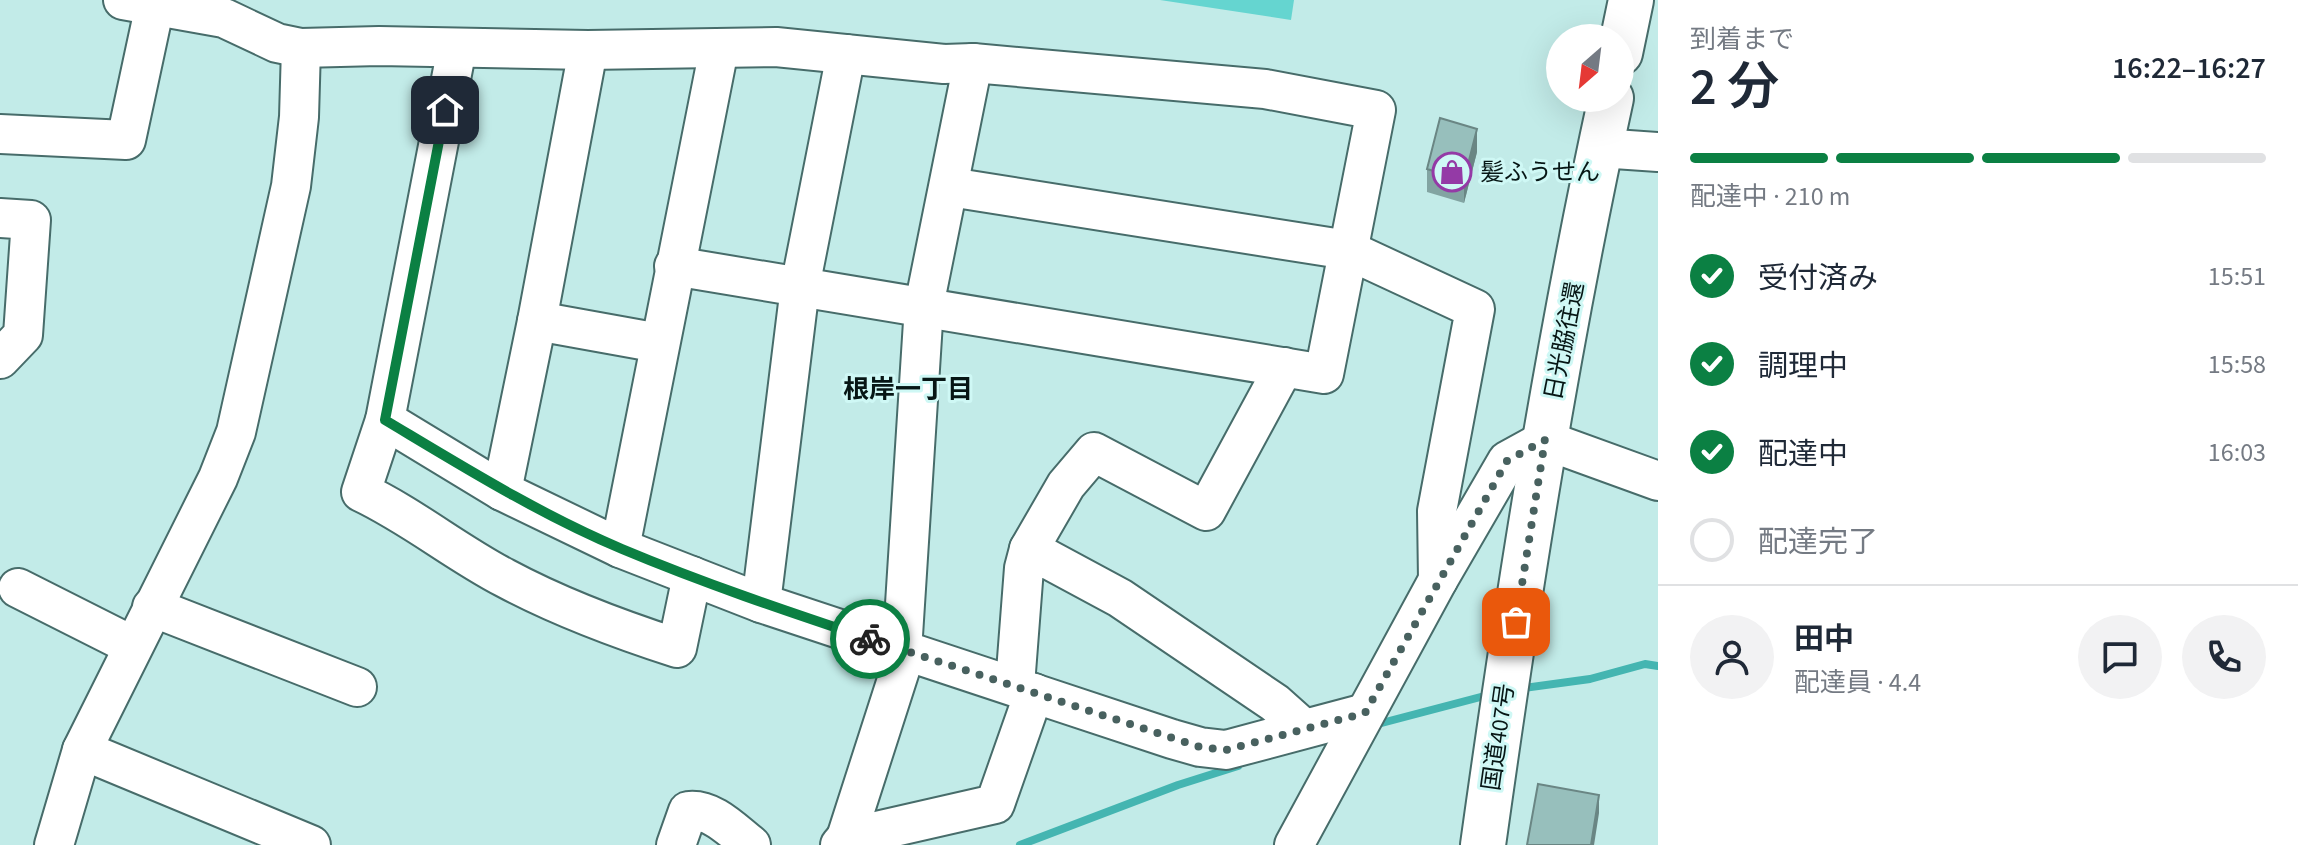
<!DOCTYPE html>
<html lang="ja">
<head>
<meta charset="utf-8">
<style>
	body { margin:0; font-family:"Source Sans 3","Noto Sans JP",sans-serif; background:#f2f2f3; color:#1f2937; height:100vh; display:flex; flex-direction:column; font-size:30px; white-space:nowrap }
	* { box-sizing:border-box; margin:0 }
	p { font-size:26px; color:#747a83 }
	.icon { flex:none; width:44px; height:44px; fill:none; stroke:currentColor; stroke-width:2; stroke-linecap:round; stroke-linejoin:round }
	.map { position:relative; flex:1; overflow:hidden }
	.panel { display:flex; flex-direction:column; background:#fff; width:640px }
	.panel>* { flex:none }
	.needle { width:52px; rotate:208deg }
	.buttons { position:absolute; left:1546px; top:24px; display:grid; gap:16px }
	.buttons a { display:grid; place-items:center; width:88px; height:88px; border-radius:50%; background:#fff; box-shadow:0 8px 32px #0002; font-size:40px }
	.pin { position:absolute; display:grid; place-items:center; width:68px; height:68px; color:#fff; margin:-34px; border-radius:16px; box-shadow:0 4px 12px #0006 }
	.courier { position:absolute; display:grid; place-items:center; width:80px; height:80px; margin:-40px; border:6px solid #0b8043; border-radius:50%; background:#fff; color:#222; box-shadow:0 2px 10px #0007 }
	.overview em { font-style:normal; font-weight:600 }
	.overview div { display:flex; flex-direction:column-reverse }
	.overview { display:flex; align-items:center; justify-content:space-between; height:136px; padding:0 32px }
	h1 { font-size:52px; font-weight:600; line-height:60px }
	.bar { display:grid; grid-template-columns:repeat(4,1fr); gap:12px 8px; align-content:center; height:96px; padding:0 32px }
	.bar i { height:10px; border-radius:6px; background:#e0e1e3 }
	.bar .selected { background:#0b8043 }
	.bar p { grid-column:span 4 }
	.line { display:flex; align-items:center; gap:20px; padding:0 32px; border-top:2px solid #e0e1e3 }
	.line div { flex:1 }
	.round { display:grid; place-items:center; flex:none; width:84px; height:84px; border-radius:42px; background:#f2f2f3 }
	ol { padding:0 32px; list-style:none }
	li { display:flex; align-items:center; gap:24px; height:88px }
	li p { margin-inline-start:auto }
	li .icon { padding:8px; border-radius:50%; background:#0b8043; color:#fff; stroke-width:4 }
	li:last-child { color:#747a83 }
	li i { width:44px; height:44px; border:4px solid #e0e1e3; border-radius:50% }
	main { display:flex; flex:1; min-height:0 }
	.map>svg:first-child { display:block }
	.green { fill:#65d5d0 }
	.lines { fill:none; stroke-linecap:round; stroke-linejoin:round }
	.stream { stroke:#44b5b1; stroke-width:8 }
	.minor-casing { stroke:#476c6a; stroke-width:42 }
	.highway-casing { stroke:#476c6a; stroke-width:48 }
	.minor { stroke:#fff; stroke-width:38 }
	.highway { stroke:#fff; stroke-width:44 }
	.wall { fill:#82a4a2 }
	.shaded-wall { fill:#6a8684 }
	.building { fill:#97bfbc; stroke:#6a8684; stroke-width:2 }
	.done { stroke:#48615f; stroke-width:8; stroke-dasharray:0 14.4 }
	.route { stroke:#0b8043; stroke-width:10 }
	.labels { text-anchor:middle; stroke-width:6; stroke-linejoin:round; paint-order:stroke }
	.poi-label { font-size:24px; fill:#071615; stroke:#cff8f5; text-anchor:start }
	.street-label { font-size:24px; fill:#071615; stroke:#cff8f5 }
	.neighbourhood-label { font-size:26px; font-weight:bold; fill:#071615; stroke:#cff8f5 }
</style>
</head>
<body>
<main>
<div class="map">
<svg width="1658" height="845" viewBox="0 0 1658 845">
	<rect width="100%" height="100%" fill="#c2ebe8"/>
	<path class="green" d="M1160 0H1294L1291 20Z"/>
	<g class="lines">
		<g class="stream">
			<path d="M1517 689 1590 679 1645 664 1658 666"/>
			<path d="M1374 725 1492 694"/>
			<path d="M1020 845 1178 785 1238 766"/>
		</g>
		<defs>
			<g id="minor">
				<path d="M123 0 224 18 277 43 301 48 379 46 588 50 776 47 944 64 973 63 1265 89 1376 110 1324 374 674 266"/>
				<path d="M457 48 385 420 361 492C412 516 455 552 505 578 559 607 618 629 677 648L692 576"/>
				<path d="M0 134 126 140 155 5"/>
				<path d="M1600 148 1658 152"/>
				<path d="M950 187 1348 250 1475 309 1437 511 1438 580"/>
				<path d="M0 218 31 220 23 335 0 359"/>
				<path d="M537 321 659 343"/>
				<path d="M385 420 502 491 620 548 761 603 1172 739 1200 747 1226 750 1365 713"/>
				<path d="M502 491 537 321 588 50"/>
				<path d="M620 548 719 49"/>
				<path d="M1029 549 1066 485 1094 452 1206 511 1284 367"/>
				<path d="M18 588 133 646"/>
				<path d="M761 603 800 287 846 54"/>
				<path d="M152 607 357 687"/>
				<path d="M1015 685 1024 568 1029 549 1120 598 1275 703 1303 728"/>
				<path d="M82 750 311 845"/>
				<path d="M846 838 901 667 924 306 973 63"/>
				<path d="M54 845 82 750 218 478 236 432 291 186 299 117 301 48"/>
				<path d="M676 845 688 811C712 808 733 831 751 845"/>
				<path d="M840 845 846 838 995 804 1034 693"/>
				<path d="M1294 845 1438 580 1507 461 1545 440 1658 481"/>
			</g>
			<g id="highway">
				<path d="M1620 53 1631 0"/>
				<path d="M1483 845C1518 595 1557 345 1611 98"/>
			</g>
		</defs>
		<use href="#minor" class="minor-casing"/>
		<use href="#highway" class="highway-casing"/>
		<use href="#minor" class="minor"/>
		<use href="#highway" class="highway"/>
	</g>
	<path class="wall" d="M1477 152 1464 203 1427 192V169Z"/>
	<g class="shaded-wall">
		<path d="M1477 129V152L1464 203V180Z"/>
		<path d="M1599 795V813L1594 845H1591Z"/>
	</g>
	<g class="building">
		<path d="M1440 118 1477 129 1464 180 1427 169Z"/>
		<path d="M1538 784 1599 795 1591 845H1527Z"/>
	</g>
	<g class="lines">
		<path class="done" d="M870 639 1200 747 1226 750 1365 713 1507 461 1545 440 1516 622"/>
		<path class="route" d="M445 110 385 420C462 466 539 514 622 549 703 583 786 611 870 639"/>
	</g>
	<defs>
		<symbol id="shop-ring" viewBox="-11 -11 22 22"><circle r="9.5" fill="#cff8f5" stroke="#943aa6" stroke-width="1.5"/><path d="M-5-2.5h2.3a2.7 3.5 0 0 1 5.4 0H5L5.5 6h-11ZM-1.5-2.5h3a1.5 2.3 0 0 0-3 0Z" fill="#943aa6"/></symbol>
	</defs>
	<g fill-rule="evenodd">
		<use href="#shop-ring" x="1430" y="150" width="44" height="44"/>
	</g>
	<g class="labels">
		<g class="poi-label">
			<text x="1480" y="180">髪ふうせん</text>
		</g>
		<g class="street-label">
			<text transform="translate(1564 341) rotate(-79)" y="8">日光脇往還</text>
			<text transform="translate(1498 737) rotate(-82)" y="8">国道407号</text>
		</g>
		<g class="neighbourhood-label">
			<text x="908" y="398">根岸一丁目</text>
		</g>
	</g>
</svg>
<div class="buttons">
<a><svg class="needle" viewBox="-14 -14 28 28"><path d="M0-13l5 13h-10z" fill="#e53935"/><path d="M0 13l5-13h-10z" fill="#747a83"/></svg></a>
</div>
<div class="pin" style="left:1516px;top:622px;background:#ea580c"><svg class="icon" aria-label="bag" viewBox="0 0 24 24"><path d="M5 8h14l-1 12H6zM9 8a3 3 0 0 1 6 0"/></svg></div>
<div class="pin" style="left:445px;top:110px;background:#1f2937"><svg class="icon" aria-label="home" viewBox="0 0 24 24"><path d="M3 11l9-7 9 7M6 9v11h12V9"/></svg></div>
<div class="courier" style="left:870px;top:639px"><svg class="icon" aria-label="bike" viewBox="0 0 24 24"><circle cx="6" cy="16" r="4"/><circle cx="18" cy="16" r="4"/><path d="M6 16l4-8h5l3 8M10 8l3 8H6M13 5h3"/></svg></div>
</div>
<section class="panel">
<div class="overview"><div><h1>2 分</h1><p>到着まで</p></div><em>16:22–16:27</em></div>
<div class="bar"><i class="selected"></i><i class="selected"></i><i class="selected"></i><i></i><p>配達中 · 210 m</p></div>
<ol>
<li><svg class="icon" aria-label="check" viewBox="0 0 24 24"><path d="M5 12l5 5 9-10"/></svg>受付済み<p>15:51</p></li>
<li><svg class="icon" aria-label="check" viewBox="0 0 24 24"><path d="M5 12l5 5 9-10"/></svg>調理中<p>15:58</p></li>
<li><svg class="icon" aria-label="check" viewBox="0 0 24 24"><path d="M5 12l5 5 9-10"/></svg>配達中<p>16:03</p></li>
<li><i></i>配達完了</li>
</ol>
<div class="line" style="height:144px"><a class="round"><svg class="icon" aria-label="person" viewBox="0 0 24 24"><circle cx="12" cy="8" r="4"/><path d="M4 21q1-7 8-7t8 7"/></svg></a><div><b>田中</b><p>配達員 · 4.4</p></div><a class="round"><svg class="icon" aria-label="chat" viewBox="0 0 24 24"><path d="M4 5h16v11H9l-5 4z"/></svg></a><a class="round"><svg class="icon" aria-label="phone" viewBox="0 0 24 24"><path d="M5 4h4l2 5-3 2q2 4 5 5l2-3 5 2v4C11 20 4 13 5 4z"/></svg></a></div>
</section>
</main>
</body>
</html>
